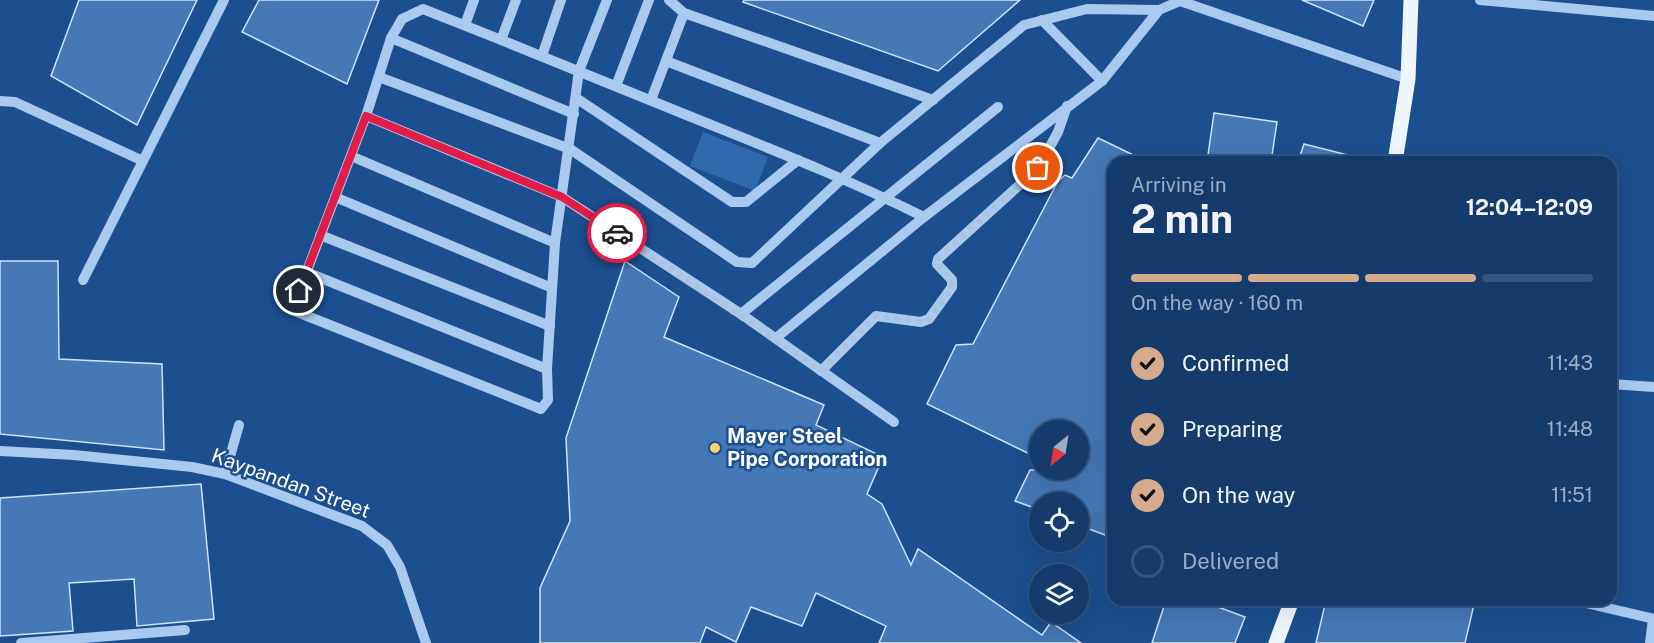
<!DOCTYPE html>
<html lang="en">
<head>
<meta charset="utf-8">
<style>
	body { margin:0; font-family:"Public Sans",sans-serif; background:#214673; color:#f1f3f6; height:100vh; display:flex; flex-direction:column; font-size:22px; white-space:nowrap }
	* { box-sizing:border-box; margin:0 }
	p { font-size:20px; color:#9dadc1 }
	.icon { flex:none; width:33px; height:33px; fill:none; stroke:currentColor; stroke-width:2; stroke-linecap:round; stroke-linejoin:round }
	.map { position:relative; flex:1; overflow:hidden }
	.sheet { position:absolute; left:1107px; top:156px; width:510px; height:450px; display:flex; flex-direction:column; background:#143b6b; border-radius:18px; box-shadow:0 6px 24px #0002,0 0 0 2px #33557e }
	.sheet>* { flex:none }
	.needle { width:39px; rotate:210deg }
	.fabs { position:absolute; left:1029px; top:420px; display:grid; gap:12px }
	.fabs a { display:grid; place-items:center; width:60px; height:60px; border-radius:50%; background:#143b6b; box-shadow:0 6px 24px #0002,0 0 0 2px #33557e; font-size:30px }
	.pin { position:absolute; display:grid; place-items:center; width:51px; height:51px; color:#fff; margin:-26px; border:3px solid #fff; border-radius:50%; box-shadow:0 2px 6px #0007 }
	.courier { position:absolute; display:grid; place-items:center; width:60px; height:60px; margin:-30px; border:4px solid #e11d48; border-radius:50%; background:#fff; color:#222; box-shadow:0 2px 8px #0007 }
	.headline em { font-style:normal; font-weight:700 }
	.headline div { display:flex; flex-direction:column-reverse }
	.headline { display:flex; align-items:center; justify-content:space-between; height:102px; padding:0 24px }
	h1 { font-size:39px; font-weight:700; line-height:45px }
	.bar { display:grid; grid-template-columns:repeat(4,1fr); gap:9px 6px; align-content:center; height:72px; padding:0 24px }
	.bar i { height:8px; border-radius:4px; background:#33557e }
	.bar .on { background:#d6ab8b }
	.bar p { grid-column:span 4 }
	ol { padding:0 24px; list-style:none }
	li { display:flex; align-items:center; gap:18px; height:66px }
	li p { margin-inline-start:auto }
	li .icon { padding:6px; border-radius:50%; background:#d6ab8b; color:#111; stroke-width:4 }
	li:last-child { color:#9dadc1 }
	li i { width:33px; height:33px; border:3px solid #33557e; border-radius:50% }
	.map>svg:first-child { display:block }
	.green { fill:#2e69ad }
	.building { fill:#4478b7; stroke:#cfe3fa; stroke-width:1.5 }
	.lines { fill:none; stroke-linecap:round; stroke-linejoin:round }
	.minor { stroke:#a9c9ee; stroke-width:10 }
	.major { stroke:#f0f6ff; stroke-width:15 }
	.done { stroke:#afc1d8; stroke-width:6; stroke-dasharray:0 10.8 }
	.route { stroke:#e11d48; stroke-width:8 }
	.poi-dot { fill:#ffd166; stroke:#1b4f8f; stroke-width:2 }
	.labels { text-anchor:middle; stroke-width:5; stroke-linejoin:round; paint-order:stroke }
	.poi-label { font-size:20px; font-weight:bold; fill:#fff; stroke:#1b4f8f; text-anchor:start }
	.street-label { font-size:20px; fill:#fff; stroke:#1b4f8f }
</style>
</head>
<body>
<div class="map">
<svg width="1654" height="643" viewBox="0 0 1654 643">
	<rect width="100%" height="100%" fill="#1b4f8f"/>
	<path class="green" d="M703 132 768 157 755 191 690 166Z"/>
	<g class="building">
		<path d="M79 0H197L137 125 51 76Z"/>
		<path d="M259 0H379L347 84 242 32Z"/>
		<path d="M744 0H1020L938 71 743 2Z"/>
		<path d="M1302 0H1374L1363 26Z"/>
		<path d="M1214 113 1277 122 1271 162H1207Z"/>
		<path d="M1098 138 1148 162H1113V538L1078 525V502H1040V510L1015 501 1030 470H1078V430H1040V459L927 404 956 345 973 344 1058 181 1065 175 1072 178Z"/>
		<path d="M1304 144 1352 156V162H1298Z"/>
		<path d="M0 261H58L59 359 162 364 164 450 0 434Z"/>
		<path d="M625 261 679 297 664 337 824 405 816 425 883 457 867 494 882 504 911 565 918 549 1042 635 1051 622 1081 643H879L886 626 816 593 802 626 751 607 736 642 706 627 700 643H540V588L570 521 566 438Z"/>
		<path d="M201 484 214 619 137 626 134 579 69 583 73 631 0 636V498Z"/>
		<path d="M1166 600H1212L1210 604 1245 617 1235 643H1152Z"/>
		<path d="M1326 600H1475L1465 643H1316Z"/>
	</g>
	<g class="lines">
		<g class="minor">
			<path d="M607 0 579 71 555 243 547 369 548 400 541 409 292 310 366 116 391 38 402 19 423 9C512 44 601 80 689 116 768 148 848 179 924 217"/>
			<path d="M669 0 684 13 933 100"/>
			<path d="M1480 0 1654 16"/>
			<path d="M1042 20 1102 81"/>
			<path d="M465 25 474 0"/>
			<path d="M391 38 574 114"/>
			<path d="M501 40 516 0"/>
			<path d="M542 56 561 0"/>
			<path d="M666 61 880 143"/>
			<path d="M379 77 570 149 737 262 752 263 880 143 1024 25 1087 9 1159 10"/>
			<path d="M616 86 649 0"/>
			<path d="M576 98 732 202H746L798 160"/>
			<path d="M651 100 684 13"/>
			<path d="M0 101 15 102 143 161"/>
			<path d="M366 116 562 197 741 314 894 422"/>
			<path d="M351 156 555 243"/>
			<path d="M335 197 552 288"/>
			<path d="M320 235 550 326"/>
			<path d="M306 272 547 369"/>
			<path d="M83 280 224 0"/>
			<path d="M741 314 998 107"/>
			<path d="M776 338 924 217 1102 81 1159 10 1180 1 1408 79"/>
			<path d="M821 371 876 316 921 322 929 319 952 287V280L937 264 938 259 1038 168 1058 132 1067 106"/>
			<path d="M1611 384 1654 387"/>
			<path d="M0 451 74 455 192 467 225 474 362 526 387 545 400 567 426 643"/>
			<path d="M225 474 239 425"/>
			<path d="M1573 600 1654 619"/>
			<path d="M21 643 185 630"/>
			<path d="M1650 643 1653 619"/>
		</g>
		<g class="major">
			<path d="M1395 162 1408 79 1411 0"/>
			<path d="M1276 643 1292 600"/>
		</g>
	</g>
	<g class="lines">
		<path class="done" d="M617 233 821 371 876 316 921 322 929 320 952 287V280L937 264 938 259 1038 168"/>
		<path class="route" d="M299 291 366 116 562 197 617 233"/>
	</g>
	<circle class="poi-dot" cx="715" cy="448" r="6"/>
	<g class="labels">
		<g class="poi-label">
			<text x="727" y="443">Mayer Steel<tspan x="727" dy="23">Pipe Corporation</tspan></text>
		</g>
		<g class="street-label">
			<text transform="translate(291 483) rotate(20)" y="7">Kaypandan Street</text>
		</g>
	</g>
</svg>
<div class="fabs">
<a><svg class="needle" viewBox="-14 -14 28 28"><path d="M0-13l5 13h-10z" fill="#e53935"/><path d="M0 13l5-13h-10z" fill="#9dadc1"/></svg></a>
<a><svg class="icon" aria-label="locate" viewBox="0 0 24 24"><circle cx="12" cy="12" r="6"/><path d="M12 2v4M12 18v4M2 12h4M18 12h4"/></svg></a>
<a><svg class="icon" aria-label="layers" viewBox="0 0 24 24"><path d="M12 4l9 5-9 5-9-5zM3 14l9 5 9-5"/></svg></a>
</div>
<div class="pin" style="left:1038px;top:168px;background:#ea580c"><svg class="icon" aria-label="bag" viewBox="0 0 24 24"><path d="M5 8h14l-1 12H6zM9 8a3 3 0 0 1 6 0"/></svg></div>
<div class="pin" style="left:299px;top:291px;background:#1f2937"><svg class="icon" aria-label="home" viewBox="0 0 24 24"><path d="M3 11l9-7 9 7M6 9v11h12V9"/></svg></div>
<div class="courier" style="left:617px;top:233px"><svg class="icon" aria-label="car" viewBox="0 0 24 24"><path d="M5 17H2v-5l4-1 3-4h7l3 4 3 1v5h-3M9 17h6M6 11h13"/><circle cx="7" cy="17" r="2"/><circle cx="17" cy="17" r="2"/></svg></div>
<section class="sheet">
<div class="headline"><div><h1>2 min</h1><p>Arriving in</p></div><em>12:04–12:09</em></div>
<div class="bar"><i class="on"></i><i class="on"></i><i class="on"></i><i></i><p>On the way · 160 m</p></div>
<ol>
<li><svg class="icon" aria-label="check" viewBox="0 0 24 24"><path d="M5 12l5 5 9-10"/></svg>Confirmed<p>11:43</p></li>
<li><svg class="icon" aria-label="check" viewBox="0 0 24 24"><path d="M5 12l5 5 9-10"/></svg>Preparing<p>11:48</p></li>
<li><svg class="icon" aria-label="check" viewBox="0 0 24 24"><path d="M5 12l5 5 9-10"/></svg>On the way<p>11:51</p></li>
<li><i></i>Delivered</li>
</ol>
</section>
</div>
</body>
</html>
